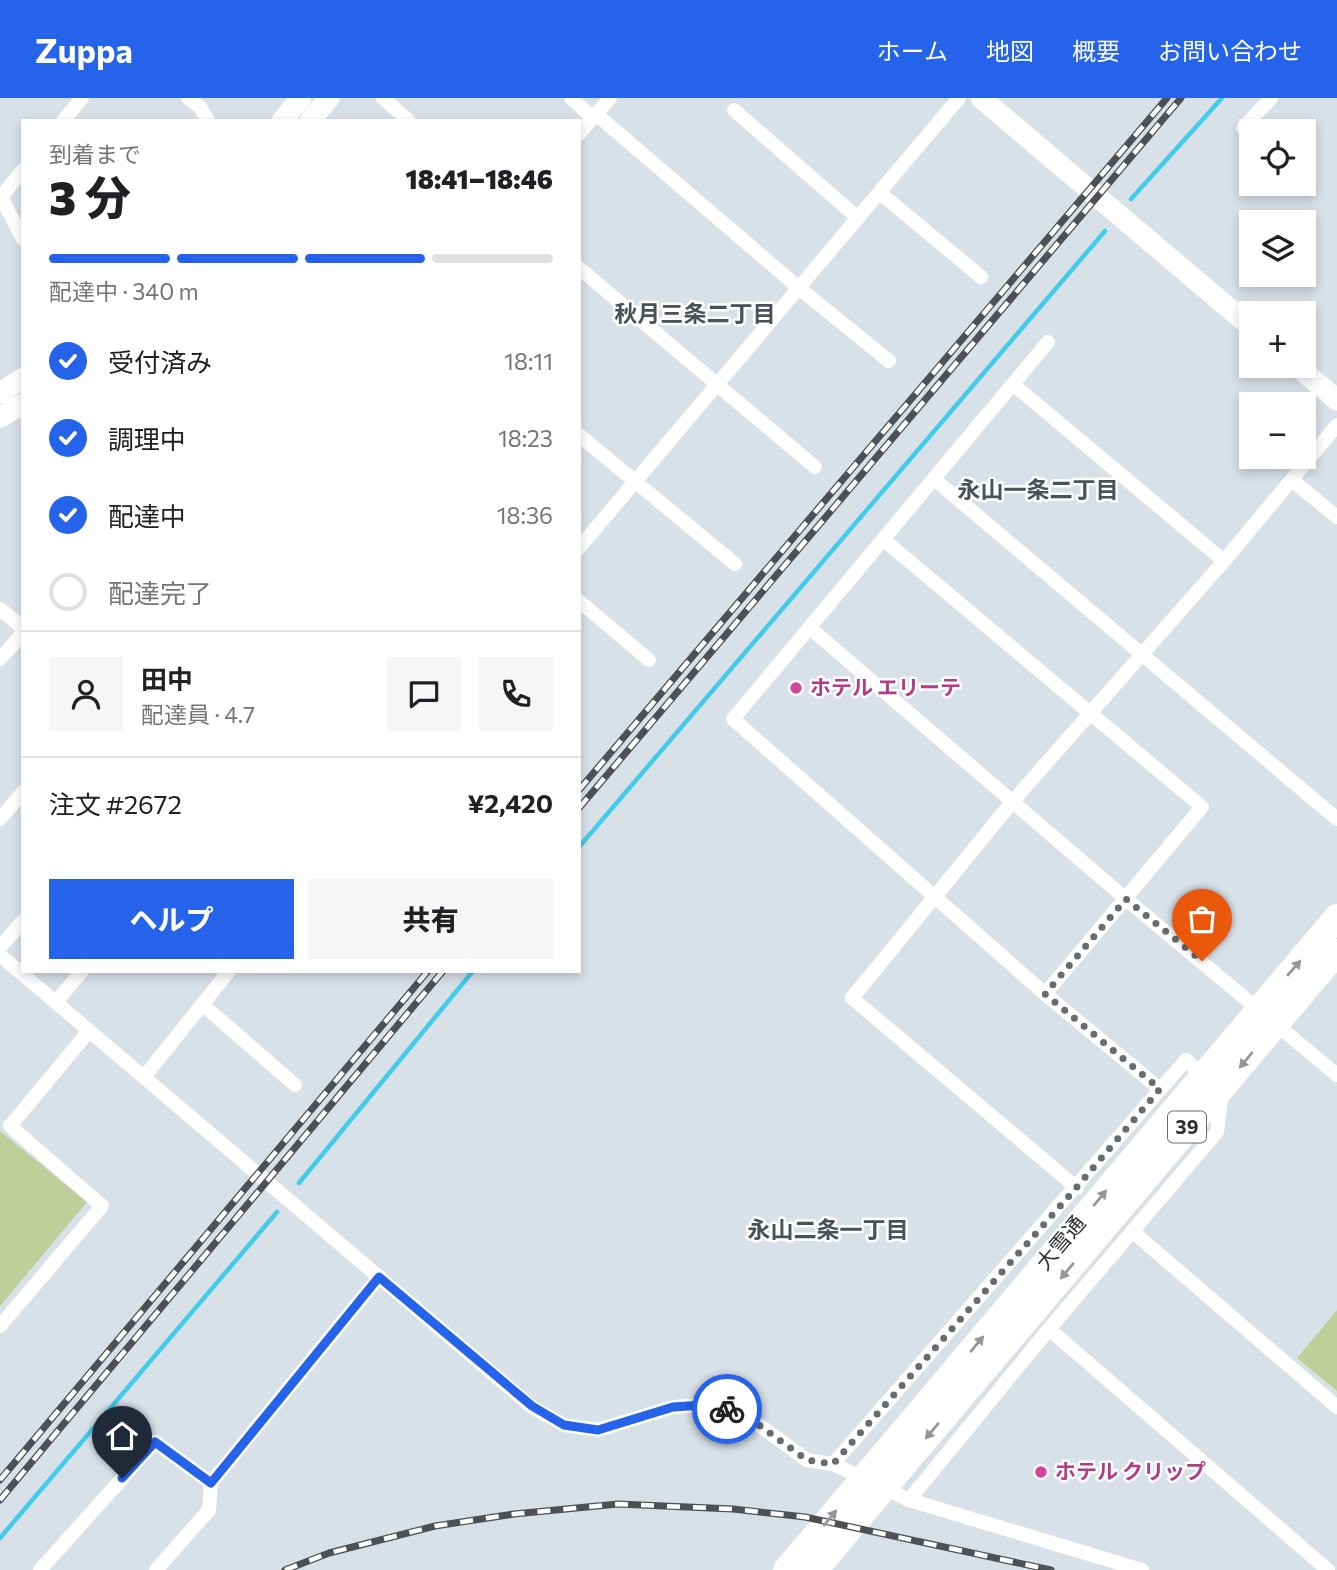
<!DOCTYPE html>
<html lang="ja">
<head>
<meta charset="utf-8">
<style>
	body { margin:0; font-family:Commissioner,"Noto Sans JP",sans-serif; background:#f6f6f6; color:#202124; height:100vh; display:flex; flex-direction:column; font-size:26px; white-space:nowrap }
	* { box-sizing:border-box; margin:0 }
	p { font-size:23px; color:#757577 }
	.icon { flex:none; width:38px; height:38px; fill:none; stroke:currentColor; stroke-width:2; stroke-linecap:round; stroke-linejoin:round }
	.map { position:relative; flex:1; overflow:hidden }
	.details { position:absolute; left:21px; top:21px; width:560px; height:854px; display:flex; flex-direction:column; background:#fff; border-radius:0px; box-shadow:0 4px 10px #0003 }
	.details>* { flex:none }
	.fabs { position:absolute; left:1239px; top:21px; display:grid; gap:14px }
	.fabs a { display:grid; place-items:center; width:77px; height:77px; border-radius:0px; background:#fff; box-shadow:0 4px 10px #0003; font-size:35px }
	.pin { position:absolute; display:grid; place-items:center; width:60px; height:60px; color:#fff; margin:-72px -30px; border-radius:50% 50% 50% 0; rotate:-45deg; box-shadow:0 0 7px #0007 }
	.pin .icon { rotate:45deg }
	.courier { position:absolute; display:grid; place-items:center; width:70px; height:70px; margin:-35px; border:5px solid #2563eb; border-radius:50%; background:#fff; color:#222; box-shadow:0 2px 9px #0007 }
	.overview em { font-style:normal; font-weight:800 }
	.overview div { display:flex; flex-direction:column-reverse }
	.overview { display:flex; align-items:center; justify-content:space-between; height:119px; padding:0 28px }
	h1 { font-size:46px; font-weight:800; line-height:52px }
	.bar { display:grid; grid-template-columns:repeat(4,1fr); gap:10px 7px; align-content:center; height:84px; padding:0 28px }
	.bar i { height:9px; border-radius:5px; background:#e0e0e0 }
	.bar .current { background:#2563eb }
	.bar p { grid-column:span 4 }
	.line { display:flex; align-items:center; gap:18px; padding:0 28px; border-top:2px solid #e0e0e0 }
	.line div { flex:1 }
	.round { display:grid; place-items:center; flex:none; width:74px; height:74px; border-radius:0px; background:#f6f6f6 }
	ol { padding:0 28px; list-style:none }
	li { display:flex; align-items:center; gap:21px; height:77px }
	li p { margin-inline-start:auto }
	li .icon { padding:7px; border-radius:50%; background:#2563eb; color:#fff; stroke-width:4 }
	li:last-child { color:#757577 }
	li i { width:38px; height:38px; border:4px solid #e0e0e0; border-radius:50% }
	.cta { display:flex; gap:14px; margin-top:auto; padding:14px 28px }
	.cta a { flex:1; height:80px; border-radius:0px; background:#2563eb; color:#fff; font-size:28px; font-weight:800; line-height:80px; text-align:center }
	.cta a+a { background:#f6f6f6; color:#202124 }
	header { display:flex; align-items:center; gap:42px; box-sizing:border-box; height:98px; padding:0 35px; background:#2563eb; color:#fff }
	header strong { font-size:33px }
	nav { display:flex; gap:38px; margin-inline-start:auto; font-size:24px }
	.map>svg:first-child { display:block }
	.green { fill:#c0cf9a }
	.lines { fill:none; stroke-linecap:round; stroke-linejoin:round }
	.stream { stroke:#43cce9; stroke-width:4.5 }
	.street { stroke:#fff; stroke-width:14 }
	.secondary { stroke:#fff; stroke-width:21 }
	.highway { stroke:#fff; stroke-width:26 }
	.rail-casing { stroke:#4d5155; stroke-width:7 }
	.rail { stroke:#fff; stroke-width:4.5; stroke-dasharray:13; stroke-linecap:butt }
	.oneway { fill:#959698 }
	.done { stroke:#686c71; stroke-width:7; stroke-dasharray:0 12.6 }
	.route { stroke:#2563eb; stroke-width:9 }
	.hotel-dot { fill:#d1479c; stroke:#fff; stroke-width:2.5 }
	.labels { text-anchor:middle; stroke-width:5; stroke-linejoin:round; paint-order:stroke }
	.shield { fill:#fff; stroke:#6b6d6f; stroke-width:2 }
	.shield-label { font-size:19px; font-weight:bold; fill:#2b2e31 }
	.hotel-label { font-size:21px; font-weight:bold; fill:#b23c85; stroke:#fff; text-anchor:start }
	.street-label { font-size:21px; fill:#2b2e31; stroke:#fff }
	.neighbourhood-label { font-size:23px; font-weight:bold; fill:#4b5158; stroke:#fff }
</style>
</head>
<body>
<header>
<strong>Zuppa</strong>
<nav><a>ホーム</a><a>地図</a><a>概要</a><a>お問い合わせ</a></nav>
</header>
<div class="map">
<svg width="1337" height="1472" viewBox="0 0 1337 1472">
	<rect width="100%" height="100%" fill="#d8e0e8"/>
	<g class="green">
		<path d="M0 1033 87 1104 0 1208Z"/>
		<path d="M1337 1212V1293L1297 1260Z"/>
	</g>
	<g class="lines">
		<g class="stream">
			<path d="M1131 101 1222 0"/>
			<path d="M579 749 1105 133"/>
			<path d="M299 1085 473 873"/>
			<path d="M0 1440 277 1114"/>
		</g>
		<g class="street">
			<path d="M188 0 200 9 208 23"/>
			<path d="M383 0 409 23"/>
			<path d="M571 0 593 20"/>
			<path d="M734 12 858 120"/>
			<path d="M596 16 799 190 889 263"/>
			<path d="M63 23 82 0"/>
			<path d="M1243 30 1271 0"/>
			<path d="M579 36 610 0"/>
			<path d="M880 95 981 179"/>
			<path d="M0 97 23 141"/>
			<path d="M1 99 23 72"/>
			<path d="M579 170 815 369"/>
			<path d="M1048 244 733 621 1045 896 1160 991"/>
			<path d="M1014 287 1224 463"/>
			<path d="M579 337 735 466"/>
			<path d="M934 381 1337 721"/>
			<path d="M1292 382 1337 419"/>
			<path d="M884 442 1202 709 1045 896"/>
			<path d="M579 450 959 0"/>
			<path d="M579 503 649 562"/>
			<path d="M0 511 23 530"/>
			<path d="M810 530 1126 801 1337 977"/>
			<path d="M0 561 23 535"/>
			<path d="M0 721 23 694"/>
			<path d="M0 849 23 823"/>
			<path d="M0 857 532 1309 564 1327 598 1332 673 1309 703 1307 741 1314 807 1362 833 1366 909 1402 1142 1472"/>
			<path d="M56 904 82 873"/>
			<path d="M203 907 295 987"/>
			<path d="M144 979 229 873"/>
			<path d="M1077 1090 852 900 1013 703 1224 463 1337 327"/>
			<path d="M1132 1133 1337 1309"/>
			<path d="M0 1228 102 1108 10 1028 89 933"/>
			<path d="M1049 1231 1328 1472"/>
			<path d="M833 1366 1186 962 1208 982"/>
			<path d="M909 1402 1049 1231 1217 1034 1222 994"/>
			<path d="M40 1472 155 1344 211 1385"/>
			<path d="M156 1472 209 1412 211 1385 379 1179"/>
		</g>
		<g class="secondary">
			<path d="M981 0 1251 229"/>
			<path d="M282 23 301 0"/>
			<path d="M310 23 329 0"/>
			<path d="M1297 268 1337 302"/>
			<path d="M0 295 23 280"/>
			<path d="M0 319 23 306"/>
		</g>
		<g class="highway">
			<path d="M786 1472 1337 819"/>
			<path d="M815 1472 1337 854"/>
		</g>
		<defs>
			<g id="rail">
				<path d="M579 692 1167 0"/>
				<path d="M579 710 1181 0"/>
				<path d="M0 1382 428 873"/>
				<path d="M0 1402 443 873"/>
				<path d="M285 1472 329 1455 435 1428 514 1416 618 1406 733 1411 805 1419 1051 1472"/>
			</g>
		</defs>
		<use href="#rail" class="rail-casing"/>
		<use href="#rail" class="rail"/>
	</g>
	<defs><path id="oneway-solid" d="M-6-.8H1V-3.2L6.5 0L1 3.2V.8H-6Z" transform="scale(1.75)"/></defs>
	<g class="oneway">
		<use href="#oneway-solid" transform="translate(1294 870) rotate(-49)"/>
		<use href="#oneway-solid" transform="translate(1246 962) rotate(130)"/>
		<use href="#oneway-solid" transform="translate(1100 1100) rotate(-50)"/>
		<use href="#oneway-solid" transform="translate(1067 1173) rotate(130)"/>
		<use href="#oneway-solid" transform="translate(977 1246) rotate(-50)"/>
		<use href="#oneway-solid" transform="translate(932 1333) rotate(130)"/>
		<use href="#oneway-solid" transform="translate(830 1420) rotate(-50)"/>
	</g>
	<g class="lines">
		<path class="done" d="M727 1311 741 1314 807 1362 833 1366 1076 1090 1160 991 1045 896 1126 801 1202 863"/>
		<path class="route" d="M122 1380 155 1344 211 1385 379 1179 532 1308 564 1327 598 1332 673 1309 703 1307 727 1311"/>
	</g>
	<g class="hotel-dot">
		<circle cx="796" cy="590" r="7"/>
		<circle cx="1041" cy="1374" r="7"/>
	</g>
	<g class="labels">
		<rect class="shield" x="1168" y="1013.5" width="38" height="31" rx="5"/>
		<g class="shield-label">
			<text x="1187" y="1036">39</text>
		</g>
		<g class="hotel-label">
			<text x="810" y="597">ホテル エリーテ</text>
			<text x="1055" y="1381">ホテル クリップ</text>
		</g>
		<g class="street-label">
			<text transform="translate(1061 1145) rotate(-50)" y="7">大雪通</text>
		</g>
		<g class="neighbourhood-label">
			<text x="695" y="224">秋月三条二丁目</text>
			<text x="1038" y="400">永山一条二丁目</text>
			<text x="828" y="1140">永山二条一丁目</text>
		</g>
	</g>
</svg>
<div class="fabs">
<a><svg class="icon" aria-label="locate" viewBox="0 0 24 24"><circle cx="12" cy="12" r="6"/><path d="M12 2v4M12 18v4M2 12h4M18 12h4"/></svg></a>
<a><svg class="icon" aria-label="layers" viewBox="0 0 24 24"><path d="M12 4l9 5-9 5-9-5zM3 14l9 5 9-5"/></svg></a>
<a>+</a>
<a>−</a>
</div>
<div class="pin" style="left:1202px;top:863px;background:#ea580c"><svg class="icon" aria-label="bag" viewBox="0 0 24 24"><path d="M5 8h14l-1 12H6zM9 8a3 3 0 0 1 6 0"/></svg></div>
<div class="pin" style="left:122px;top:1380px;background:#1f2937"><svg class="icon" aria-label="home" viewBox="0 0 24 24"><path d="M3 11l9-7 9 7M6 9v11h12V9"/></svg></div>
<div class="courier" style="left:727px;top:1311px"><svg class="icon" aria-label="bike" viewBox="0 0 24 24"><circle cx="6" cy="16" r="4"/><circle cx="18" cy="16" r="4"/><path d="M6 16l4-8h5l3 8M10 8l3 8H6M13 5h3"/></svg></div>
<section class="details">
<div class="overview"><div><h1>3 分</h1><p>到着まで</p></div><em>18:41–18:46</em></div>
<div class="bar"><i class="current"></i><i class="current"></i><i class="current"></i><i></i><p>配達中 · 340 m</p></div>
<ol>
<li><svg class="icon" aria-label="check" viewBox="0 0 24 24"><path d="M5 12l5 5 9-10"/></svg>受付済み<p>18:11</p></li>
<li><svg class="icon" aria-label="check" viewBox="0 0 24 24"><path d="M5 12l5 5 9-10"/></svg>調理中<p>18:23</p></li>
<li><svg class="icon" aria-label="check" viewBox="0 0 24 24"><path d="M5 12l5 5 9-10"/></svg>配達中<p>18:36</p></li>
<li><i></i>配達完了</li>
</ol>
<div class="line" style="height:126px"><a class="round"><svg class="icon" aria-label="person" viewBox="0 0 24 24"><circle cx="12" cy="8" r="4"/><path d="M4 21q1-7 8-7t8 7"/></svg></a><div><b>田中</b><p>配達員 · 4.7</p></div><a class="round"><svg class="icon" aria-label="chat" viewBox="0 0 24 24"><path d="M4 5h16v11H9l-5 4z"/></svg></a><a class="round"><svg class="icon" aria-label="phone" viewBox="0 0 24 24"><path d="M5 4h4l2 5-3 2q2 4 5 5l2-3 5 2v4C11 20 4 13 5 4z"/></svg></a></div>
<div class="line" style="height:91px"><div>注文 #2672</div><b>¥2,420</b></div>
<div class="cta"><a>ヘルプ</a><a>共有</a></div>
</section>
</div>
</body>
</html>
